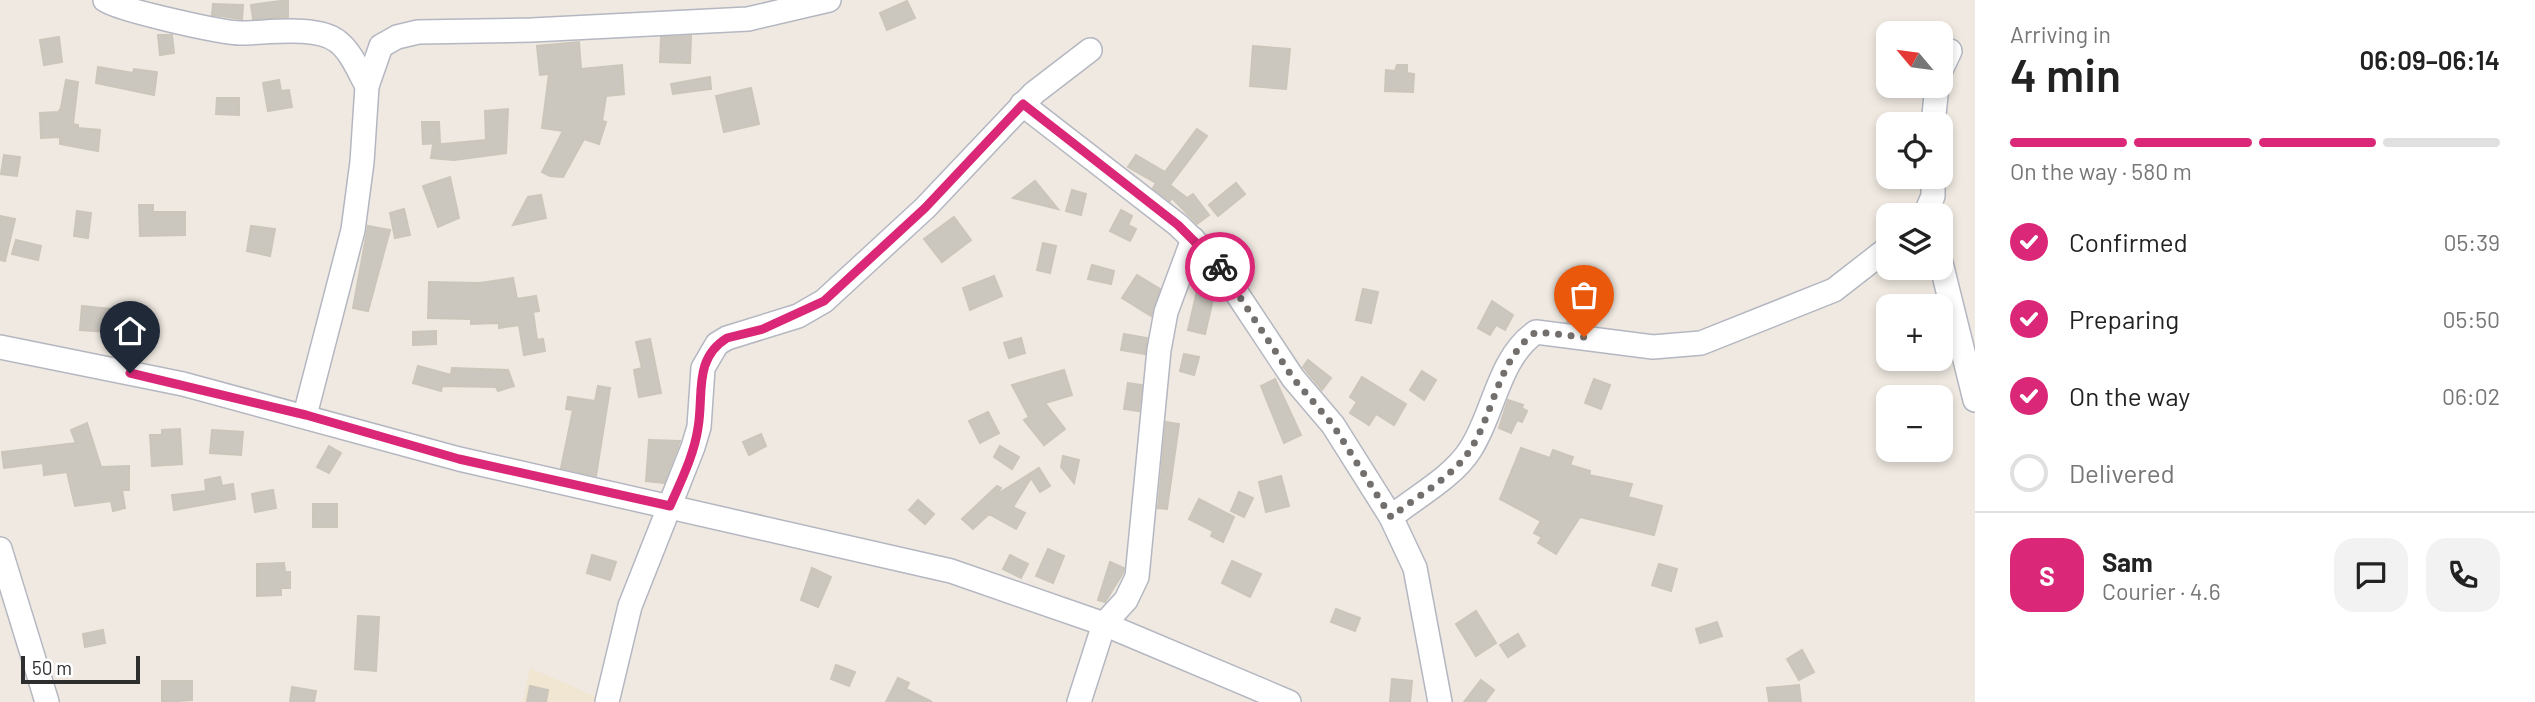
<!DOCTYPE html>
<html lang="en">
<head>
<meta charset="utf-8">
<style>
	body { margin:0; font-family:Barlow,sans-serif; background:#f2f2f2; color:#222; height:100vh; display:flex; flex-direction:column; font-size:26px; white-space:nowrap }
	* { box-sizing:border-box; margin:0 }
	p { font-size:23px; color:#767676 }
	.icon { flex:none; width:38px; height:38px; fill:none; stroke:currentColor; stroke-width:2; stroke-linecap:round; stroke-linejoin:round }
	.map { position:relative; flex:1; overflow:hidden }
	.side { display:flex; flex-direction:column; background:#fff; width:560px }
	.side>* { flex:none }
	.needle { width:46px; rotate:299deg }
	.fabs { position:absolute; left:1876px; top:21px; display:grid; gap:14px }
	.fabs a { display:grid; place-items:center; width:77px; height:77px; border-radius:14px; background:#fff; box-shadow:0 4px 10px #0003; font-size:35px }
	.scale { position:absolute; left:21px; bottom:18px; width:119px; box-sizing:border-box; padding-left:7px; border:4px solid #2e2e2e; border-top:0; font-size:19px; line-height:24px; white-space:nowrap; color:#2e2e2e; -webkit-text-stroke:5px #fff; paint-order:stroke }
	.pin { position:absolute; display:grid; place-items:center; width:60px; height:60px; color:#fff; margin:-72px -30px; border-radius:50% 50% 50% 0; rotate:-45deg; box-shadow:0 0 7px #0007 }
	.pin .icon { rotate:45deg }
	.courier { position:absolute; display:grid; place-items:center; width:70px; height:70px; margin:-35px; border:5px solid #db2777; border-radius:50%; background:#fff; color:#222; box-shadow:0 2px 9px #0007 }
	.head em { font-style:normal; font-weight:600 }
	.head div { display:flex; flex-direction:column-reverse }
	.head { display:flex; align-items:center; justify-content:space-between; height:119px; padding:0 35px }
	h1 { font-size:46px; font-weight:600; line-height:52px }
	.bar { display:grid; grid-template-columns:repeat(4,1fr); gap:10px 7px; align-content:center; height:84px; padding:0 35px }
	.bar i { height:9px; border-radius:5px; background:#e0e0e0 }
	.bar .active { background:#db2777 }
	.bar p { grid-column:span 4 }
	.line { display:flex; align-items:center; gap:18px; padding:0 35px; border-top:2px solid #e0e0e0 }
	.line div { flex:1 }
	.round { display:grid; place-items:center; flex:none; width:74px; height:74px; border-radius:21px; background:#f2f2f2 }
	ol { padding:0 35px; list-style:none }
	li { display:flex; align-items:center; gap:21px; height:77px }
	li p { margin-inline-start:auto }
	li .icon { padding:7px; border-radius:50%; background:#db2777; color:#fff; stroke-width:4 }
	li:last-child { color:#767676 }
	li i { width:38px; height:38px; border:4px solid #e0e0e0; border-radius:50% }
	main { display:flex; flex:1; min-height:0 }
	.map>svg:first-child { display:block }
	.education { fill:#f0e6d1 }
	.building { fill:#cbc7bf; stroke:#cbc5ba; stroke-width:2 }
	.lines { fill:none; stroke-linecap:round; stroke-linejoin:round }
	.minor-casing { stroke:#b4b7c1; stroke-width:26 }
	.minor { stroke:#fff; stroke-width:23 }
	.done { stroke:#726f6d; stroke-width:7; stroke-dasharray:0 12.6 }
	.route { stroke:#db2777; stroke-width:9 }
</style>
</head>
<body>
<main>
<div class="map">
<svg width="1975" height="702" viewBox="0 0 1975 702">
	<rect width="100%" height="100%" fill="#efe9e1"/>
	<path class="education" d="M530 668 608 702H523Z"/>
	<g class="building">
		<path d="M288 0V17L253 19 251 5Z"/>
		<path d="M907 1 915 18 887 30 880 13Z"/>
		<path d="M213 4 243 5 242 19 212 15Z"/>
		<path d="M158 35H172L174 53 160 55Z"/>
		<path d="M691 36 690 63 660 62 661 37Z"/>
		<path d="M59 37 62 62 44 65 40 40Z"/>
		<path d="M579 42 581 69 622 65 624 94 606 96 602 121 606 122 599 144 584 139 563 177 550 176 542 172 563 131 542 128 549 74 540 75 537 46Z"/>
		<path d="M1253 46 1290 49 1286 89 1250 86Z"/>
		<path d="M1397 65H1407V73L1414 74 1413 92 1385 91 1386 70 1395 71Z"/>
		<path d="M98 67 133 73 134 69 157 72 154 95 96 83Z"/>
		<path d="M710 77 711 89 673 94 671 84Z"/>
		<path d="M66 80 78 82 73 124 78 125V128L100 130 98 151 60 144V137L41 138 40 113 58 112 61 108Z"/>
		<path d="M279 80 281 91 289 90 292 107 268 111 263 83Z"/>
		<path d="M751 88 759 124 724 132 716 96Z"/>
		<path d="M217 98H239V115L216 114Z"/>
		<path d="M508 109 506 153 454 160 431 158 433 145 486 140 485 111Z"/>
		<path d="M422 122H439L440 143 423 144Z"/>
		<path d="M1197 129 1207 136 1170 185 1187 198 1193 194 1209 215 1197 224 1172 198 1170 201 1153 188 1156 183 1128 167 1136 155 1165 172Z"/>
		<path d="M4 155 20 157 17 176 1 174Z"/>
		<path d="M450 177 459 218 438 227 423 186Z"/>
		<path d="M1035 181 1058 209 1013 198Z"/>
		<path d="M1236 183 1245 194 1218 216 1209 205Z"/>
		<path d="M1072 190 1086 194 1081 215 1066 211Z"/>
		<path d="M541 195 546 218 513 225 528 197Z"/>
		<path d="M139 205H153V212H185V235L140 236Z"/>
		<path d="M404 209 410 235 395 238 390 213Z"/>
		<path d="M1121 210 1132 216 1128 225 1136 229 1130 241 1110 231Z"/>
		<path d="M77 211 91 213 88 238 74 236Z"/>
		<path d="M0 216 15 219 5 261 0 260Z"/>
		<path d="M954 217 971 240 942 262 924 239Z"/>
		<path d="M251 226 275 229 270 256 247 251Z"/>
		<path d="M368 226 390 230 368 311 353 308Z"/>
		<path d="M16 240 41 246 38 260 12 254Z"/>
		<path d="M1043 243 1056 246 1050 273 1037 270Z"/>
		<path d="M1092 265 1114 271 1111 284 1088 279Z"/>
		<path d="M1137 275 1160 289 1151 316 1122 298Z"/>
		<path d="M994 276 1002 296 970 310 963 288Z"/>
		<path d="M513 278 517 299 536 296 539 311 533 312 537 340 543 339 545 351 524 355 519 325 499 328V323L471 324V319L428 318 429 282 480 283Z"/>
		<path d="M1363 289 1378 292 1371 323 1356 320Z"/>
		<path d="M1197 291 1214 295 1205 334 1188 330Z"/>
		<path d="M1492 301 1513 315 1505 330 1496 325 1490 335 1478 328Z"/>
		<path d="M1577 301 1598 311 1591 325 1567 322Z"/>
		<path d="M82 306 152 313 151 335 80 330Z"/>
		<path d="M436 331V344L413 345V332Z"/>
		<path d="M1124 334 1147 338 1145 354 1121 350Z"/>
		<path d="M1021 338 1025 353 1009 358 1004 343Z"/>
		<path d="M650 339 661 393 639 397 634 370 642 368 636 342Z"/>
		<path d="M1184 354 1199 357 1194 375 1180 371Z"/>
		<path d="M1308 360 1331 378 1322 390 1303 367Z"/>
		<path d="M418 366 451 375 452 368 508 370 514 386 498 391 496 387 442 386 441 391 413 383Z"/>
		<path d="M1064 370 1072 395 1045 403 1065 429 1044 445 1024 420 1029 417 1012 385Z"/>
		<path d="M1422 371 1436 380 1424 400 1410 390Z"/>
		<path d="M1362 377 1406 404 1394 425 1376 414 1369 425 1350 413 1357 402 1350 397Z"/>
		<path d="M1275 379 1301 435 1284 443 1261 386Z"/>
		<path d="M1594 379 1610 385 1601 409 1585 403Z"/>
		<path d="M1128 383 1142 385 1139 411 1124 409Z"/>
		<path d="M598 386 610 388 596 476 561 468 573 410 566 409 568 397 595 401Z"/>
		<path d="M1508 400 1523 405 1522 408 1527 411 1522 422 1517 420 1511 433 1499 428Z"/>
		<path d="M988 412 999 433 980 443 969 421Z"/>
		<path d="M1166 422 1179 424 1167 509 1158 508Z"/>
		<path d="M87 423 101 467 129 466V490H122L125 508 113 511 111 501 75 506 67 472 44 475 43 463 4 468 2 452 76 443 71 430Z"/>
		<path d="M180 429 182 464 152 466 150 435H162V430Z"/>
		<path d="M212 430 243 432 241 455 210 453Z"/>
		<path d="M761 434 766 446 749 455 743 442Z"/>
		<path d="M649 440 680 441 664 483 646 481Z"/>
		<path d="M329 446 341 453 329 473 317 467Z"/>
		<path d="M1000 446 1019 457 1012 469 994 457Z"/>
		<path d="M1521 448 1550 458 1553 450 1573 457 1570 465 1590 471 1589 475 1632 484 1628 497 1662 506 1654 535 1580 517 1556 554 1538 543 1542 537 1534 533 1541 521 1500 499Z"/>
		<path d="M1063 456 1079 460 1074 483 1061 467Z"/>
		<path d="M1039 468 1050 486 1040 492 1031 478 1013 507 1025 513 1016 529 989 514 973 529 962 519 997 486 1001 488 996 495Z"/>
		<path d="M1281 476 1289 506 1266 512 1259 482Z"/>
		<path d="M220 477 222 486 233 484 235 499 174 510 172 495 206 491 205 480Z"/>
		<path d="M273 490 276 508 255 512 252 494Z"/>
		<path d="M1239 492 1253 498 1244 517 1231 511Z"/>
		<path d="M1199 499 1234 517 1223 542 1211 536 1213 531 1189 519Z"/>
		<path d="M918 500 934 514 925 524 909 510Z"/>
		<rect x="313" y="504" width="24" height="23"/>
		<path d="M1048 549 1064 556 1053 583 1036 576Z"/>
		<path d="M592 555 616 562 610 580 587 573Z"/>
		<path d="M1010 555 1028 564 1021 578 1003 569Z"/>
		<path d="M1232 561 1261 574 1250 597 1222 583Z"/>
		<path d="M1110 562 1124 568 1123 573 1105 602 1098 600Z"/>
		<path d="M284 563 285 572H290V588H281V595L257 596V564Z"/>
		<path d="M1659 564 1677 569 1671 591 1652 585Z"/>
		<path d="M812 568 831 577 818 607 801 600Z"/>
		<path d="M1336 609 1360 618 1355 631 1331 622Z"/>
		<path d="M1476 611 1496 643 1476 656 1456 624Z"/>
		<path d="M358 616 379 617 376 671 355 669Z"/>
		<path d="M1717 622 1722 636 1700 643 1696 629Z"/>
		<path d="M103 630 105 643 85 647 83 634Z"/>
		<path d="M1518 634 1525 646 1508 657 1500 645Z"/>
		<path d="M1802 650 1814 672 1799 680 1787 659Z"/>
		<path d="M836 665 855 672 849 686 831 679Z"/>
		<path d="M898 678 909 683 906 689 932 702H886Z"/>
		<path d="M1392 679 1412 681 1410 702H1390Z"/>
		<path d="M1481 680 1494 690 1485 702H1464Z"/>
		<path d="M162 681H192V700L162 702Z"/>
		<path d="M1799 685 1801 702 1769 701 1767 688Z"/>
		<path d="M530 686 548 690 546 702H527Z"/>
		<path d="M292 687 316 691 314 702H290Z"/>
	</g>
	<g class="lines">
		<defs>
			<g id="minor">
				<path d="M105 0C119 10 222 33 241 33 267 33 316 25 337 41 351 51 359 72 367 86"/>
				<path d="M1941 70 1950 51"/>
				<path d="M1022 104 1178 225 1216 262 1293 378 1333 425 1391 517 1415 568 1440 702"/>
				<path d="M1933 124 1937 86"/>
				<path d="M1925 215 1933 196V177"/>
				<path d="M1941 263 1975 400"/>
				<path d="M0 347 183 384 459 459 951 571 1104 624 1289 702"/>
				<path d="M305 415 353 230 362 162 367 86 381 46 397 37 418 32 532 30 748 19 829 0"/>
				<path d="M1391 517C1416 497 1453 477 1470 450 1494 414 1498 358 1536 332L1653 347 1701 343 1834 290 1888 248"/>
				<path d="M0 549 47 702"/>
				<path d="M607 702 630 606 693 447 699 427 703 368 717 344 727 338 798 316 824 301 925 208 1034 93 1090 50"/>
				<path d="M1079 702 1104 624 1126 600 1137 577 1159 350 1166 312 1193 239"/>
			</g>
		</defs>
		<use href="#minor" class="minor-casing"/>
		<use href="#minor" class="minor"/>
	</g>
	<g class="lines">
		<path class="done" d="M1220 267 1293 378 1333 425 1391 517C1416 497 1453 477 1470 450 1494 414 1498 358 1536 332L1584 337"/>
		<path class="route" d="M130 373 306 415 459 459 670 506C681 481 694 455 698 428 704 394 693 359 727 338L763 329 824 301 925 208 1023 104 1178 225 1220 267"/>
	</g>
</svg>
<div class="fabs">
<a><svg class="needle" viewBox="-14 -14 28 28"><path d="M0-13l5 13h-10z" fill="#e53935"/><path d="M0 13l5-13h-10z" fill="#767676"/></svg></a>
<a><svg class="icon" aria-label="locate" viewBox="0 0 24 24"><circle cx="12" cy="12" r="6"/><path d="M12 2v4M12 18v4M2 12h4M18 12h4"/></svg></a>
<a><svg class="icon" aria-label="layers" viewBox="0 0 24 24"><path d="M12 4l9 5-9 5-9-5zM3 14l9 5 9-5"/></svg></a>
<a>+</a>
<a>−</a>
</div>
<div class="scale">50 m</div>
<div class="pin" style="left:1584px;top:337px;background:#ea580c"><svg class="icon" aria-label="bag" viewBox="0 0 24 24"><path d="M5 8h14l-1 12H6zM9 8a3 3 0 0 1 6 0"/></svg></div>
<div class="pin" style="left:130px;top:373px;background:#1f2937"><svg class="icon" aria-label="home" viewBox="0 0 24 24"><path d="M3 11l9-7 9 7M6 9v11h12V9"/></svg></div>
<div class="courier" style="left:1220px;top:267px"><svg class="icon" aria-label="bike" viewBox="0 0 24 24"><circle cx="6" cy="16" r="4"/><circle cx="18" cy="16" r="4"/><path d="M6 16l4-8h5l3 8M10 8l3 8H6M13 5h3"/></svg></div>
</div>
<section class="side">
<div class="head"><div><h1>4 min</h1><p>Arriving in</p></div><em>06:09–06:14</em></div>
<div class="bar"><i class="active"></i><i class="active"></i><i class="active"></i><i></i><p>On the way · 580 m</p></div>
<ol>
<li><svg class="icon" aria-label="check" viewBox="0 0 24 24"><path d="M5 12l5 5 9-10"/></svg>Confirmed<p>05:39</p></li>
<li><svg class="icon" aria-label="check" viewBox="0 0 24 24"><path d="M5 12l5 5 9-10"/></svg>Preparing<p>05:50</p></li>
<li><svg class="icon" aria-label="check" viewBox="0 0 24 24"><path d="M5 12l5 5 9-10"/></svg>On the way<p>06:02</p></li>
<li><i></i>Delivered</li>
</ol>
<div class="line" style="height:126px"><b class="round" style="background:#db2777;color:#fff">S</b><div><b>Sam</b><p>Courier · 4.6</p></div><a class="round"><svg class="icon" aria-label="chat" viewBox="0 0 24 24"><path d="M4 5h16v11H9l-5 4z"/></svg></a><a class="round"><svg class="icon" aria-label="phone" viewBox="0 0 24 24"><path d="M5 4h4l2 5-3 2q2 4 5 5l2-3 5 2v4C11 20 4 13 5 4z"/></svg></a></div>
</section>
</main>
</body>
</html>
